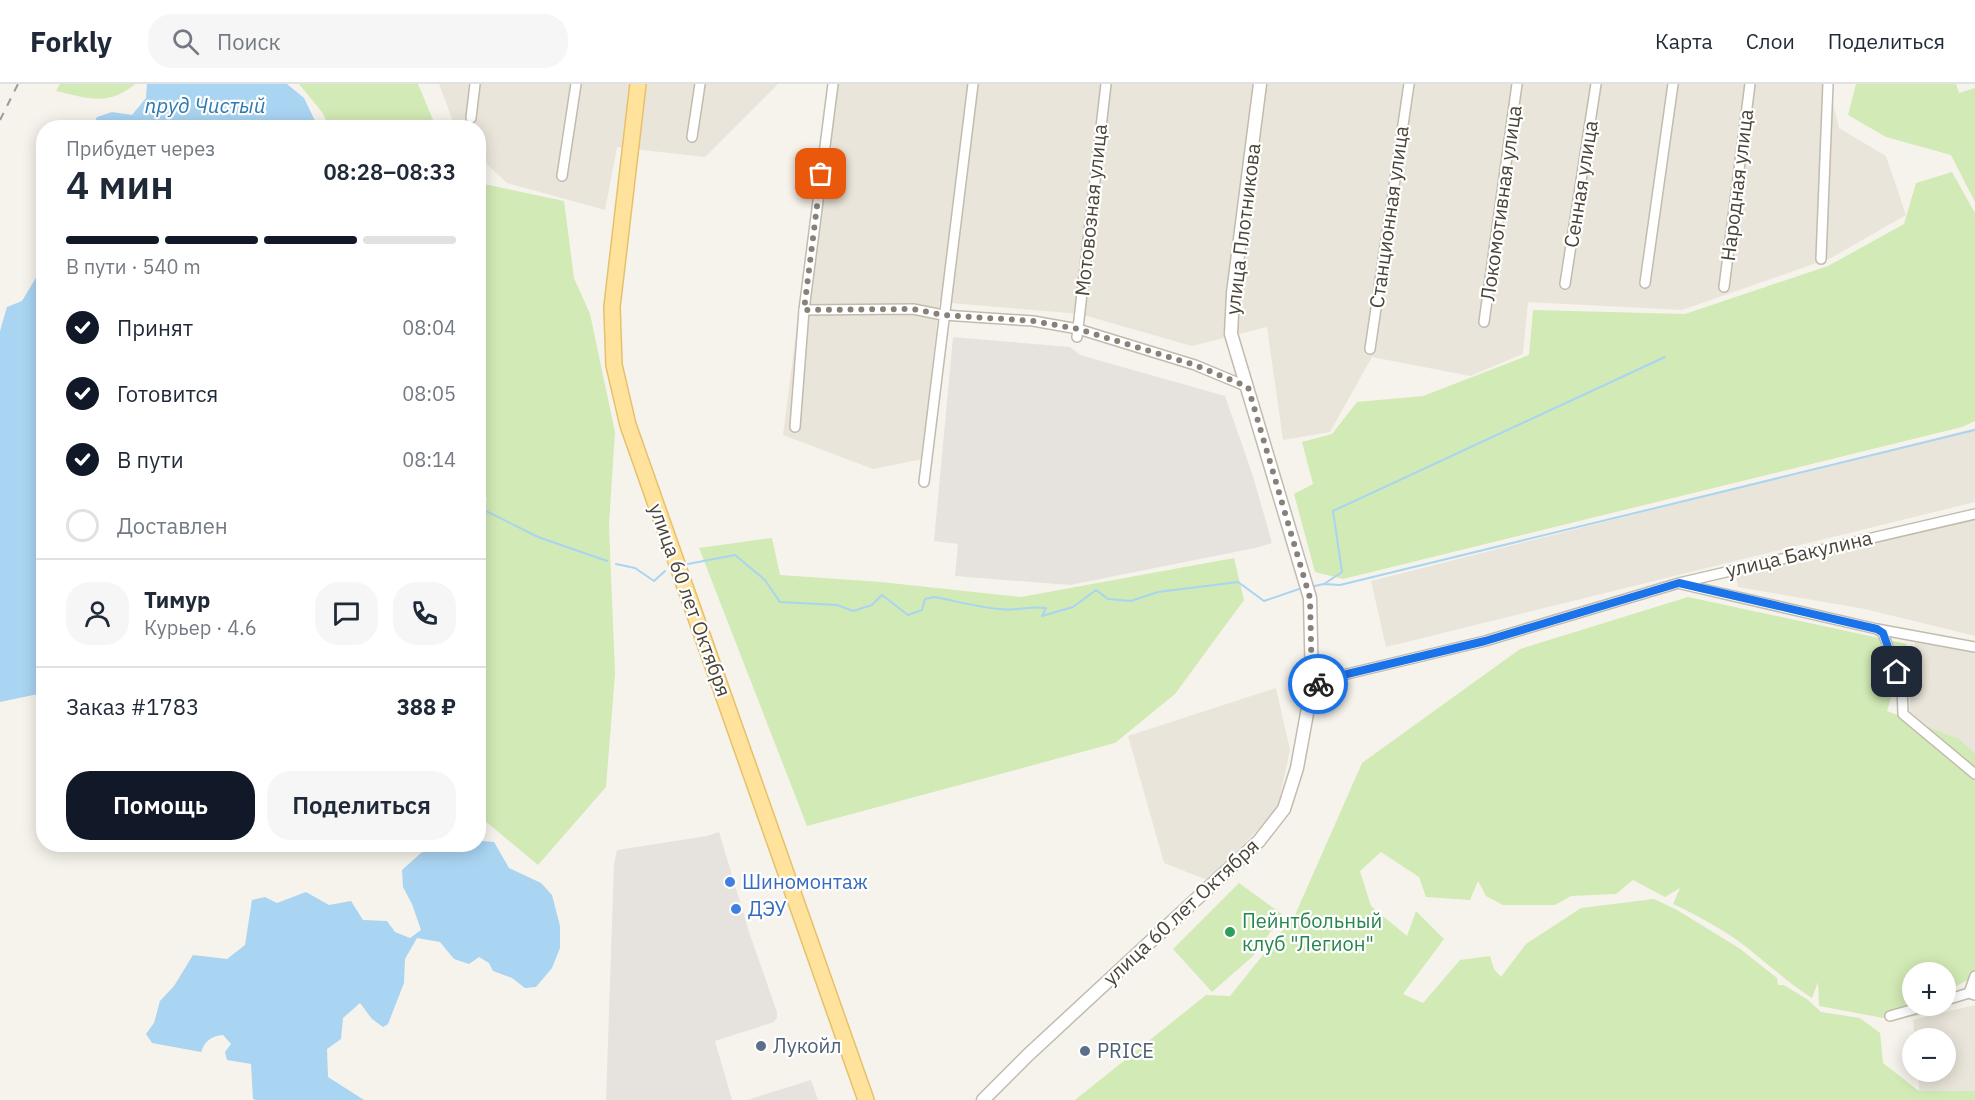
<!DOCTYPE html>
<html lang="ru">
<head>
<meta charset="utf-8">
<style>
	body { margin:0; font-family:"IBM Plex Sans",sans-serif; background:#f6f6f7; color:#1f2937; height:100vh; display:flex; flex-direction:column; font-size:22px; white-space:nowrap }
	* { box-sizing:border-box; margin:0 }
	p { font-size:20px; color:#747a83 }
	.icon { flex:none; width:33px; height:33px; fill:none; stroke:currentColor; stroke-width:2; stroke-linecap:round; stroke-linejoin:round }
	.map { position:relative; flex:1; overflow:hidden }
	.details { position:absolute; left:36px; top:36px; width:450px; height:732px; display:flex; flex-direction:column; background:#fff; border-radius:24px; box-shadow:0 3px 15px #0003 }
	.details>* { flex:none }
	.fabs { position:absolute; left:1902px; top:878px; display:grid; gap:12px }
	.fabs a { display:grid; place-items:center; width:54px; height:54px; border-radius:50%; background:#fff; box-shadow:0 3px 15px #0003; font-size:30px }
	.pin { position:absolute; display:grid; place-items:center; width:51px; height:51px; color:#fff; margin:-26px; border-radius:12px; box-shadow:0 3px 9px #0006 }
	.courier { position:absolute; display:grid; place-items:center; width:60px; height:60px; margin:-30px; border:4px solid #1a73e8; border-radius:50%; background:#fff; color:#222; box-shadow:0 2px 8px #0007 }
	.head em { font-style:normal; font-weight:600 }
	.head div { display:flex; flex-direction:column-reverse }
	.head { display:flex; align-items:center; justify-content:space-between; height:102px; padding:0 30px }
	h1 { font-size:39px; font-weight:600; line-height:45px }
	.bar { display:grid; grid-template-columns:repeat(4,1fr); gap:9px 6px; align-content:center; height:72px; padding:0 30px }
	.bar i { height:8px; border-radius:4px; background:#e0e1e3 }
	.bar .selected { background:#111827 }
	.bar p { grid-column:span 4 }
	.line { display:flex; align-items:center; gap:15px; padding:0 30px; border-top:2px solid #e0e1e3 }
	.line div { flex:1 }
	.round { display:grid; place-items:center; flex:none; width:63px; height:63px; border-radius:24px; background:#f6f6f7 }
	ol { padding:0 30px; list-style:none }
	li { display:flex; align-items:center; gap:18px; height:66px }
	li p { margin-inline-start:auto }
	li .icon { padding:6px; border-radius:50%; background:#111827; color:#fff; stroke-width:4 }
	li:last-child { color:#747a83 }
	li i { width:33px; height:33px; border:3px solid #e0e1e3; border-radius:50% }
	.button { display:flex; gap:12px; margin-top:auto; padding:12px 30px }
	.button a { flex:1; height:69px; border-radius:24px; background:#111827; color:#fff; font-size:24px; font-weight:600; line-height:69px; text-align:center }
	.button a+a { background:#f6f6f7; color:#1f2937 }
	header { display:flex; align-items:center; gap:36px; box-sizing:border-box; height:84px; padding:0 30px; background:#fff; border-bottom:2px solid #e0e1e3 }
	header strong { font-size:28px }
	nav { display:flex; gap:33px; margin-inline-start:auto; font-size:21px }
	.search { width:420px; height:54px; background:#f6f6f7; display:flex; align-items:center; gap:15px; box-sizing:border-box; padding:0 21px; border-radius:24px; color:#747a83; font-size:22px }
	.map>svg:first-child { display:block }
	.residential { fill:#eae5da }
	.industrial { fill:#e6e2dd }
	.green { fill:#d2eab5 }
	.water { fill:#a9d4f2 }
	.lines { fill:none; stroke-linecap:round; stroke-linejoin:round }
	.stream { stroke:#a9d4f2; stroke-width:2 }
	.minor-casing { stroke:#c2bbae; stroke-width:12 }
	.tertiary-casing { stroke:#c2bbae; stroke-width:15 }
	.primary-casing { stroke:#e6c16a; stroke-width:18 }
	.minor { stroke:#fff; stroke-width:9 }
	.tertiary { stroke:#fff; stroke-width:12 }
	.primary { stroke:#ffe39c; stroke-width:15 }
	.rail { stroke:#9a9a9a; stroke-width:2; stroke-dasharray:8 8; stroke-linecap:butt }
	.done { stroke:#878178; stroke-width:6; stroke-dasharray:0 10.8 }
	.route { stroke:#1a73e8; stroke-width:8 }
	.shop-dot { fill:#3f7fe0; stroke:#fff; stroke-width:2 }
	.leisure-dot { fill:#2e9e5b; stroke:#fff; stroke-width:2 }
	.service-dot { fill:#5c6f8a; stroke:#fff; stroke-width:2 }
	.labels { text-anchor:middle; stroke-width:4.5; stroke-linejoin:round; paint-order:stroke }
	.street-label { font-size:20px; fill:#4b4439; stroke:#fff }
	.shop-label { font-size:20px; fill:#366cbe; stroke:#fff; text-anchor:start }
	.leisure-label { font-size:20px; fill:#27864d; stroke:#fff; text-anchor:start }
	.service-label { font-size:20px; fill:#4e5e75; stroke:#fff; text-anchor:start }
	.water-label { font-size:21px; font-style:italic; fill:#2e7ab2; stroke:#fff }
</style>
</head>
<body>
<header>
<strong>Forkly</strong>
<div class="search"><svg class="icon" aria-label="search" viewBox="0 0 24 24"><circle cx="10" cy="10" r="6"/><path d="M15 15l6 6"/></svg>Поиск</div>
<nav><a>Карта</a><a>Слои</a><a>Поделиться</a></nav>
</header>
<div class="map">
<svg width="1975" height="1016" viewBox="0 0 1975 1016">
	<rect width="100%" height="100%" fill="#f6f3ec"/>
	<g class="residential">
		<path d="M439 0H778L705 73 617 63 605 126 507 99 479 73 478 44 455 43Z"/>
		<path d="M828 0H1828L1839 44 1886 72 1906 131 1831 174 1682 226 1528 218 1523 270 1470 292 1372 273 1330 348 1283 356 1267 243 1192 262 1080 230 939 218 923 375 873 385 783 351Z"/>
		<path d="M1975 344V418L1386 563 1371 497Z"/>
		<path d="M1975 436V552L1865 525 1738 503 1736 492 1916 447Z"/>
		<path d="M1915 557 1975 569V681L1956 663 1909 630Z"/>
		<path d="M1276 604 1290 666 1277 727 1207 796 1164 779 1128 652Z"/>
		<path d="M1975 921V1007H1919L1918 987H1946V954H1915L1913 936Z"/>
	</g>
	<g class="industrial">
		<path d="M953 253 1070 263 1080 271 1225 312 1253 392 1272 459 1255 464 1070 501 955 492 958 460 934 457Z"/>
		<path d="M719 748 749 848 777 928V934L774 938 715 957 732 1016H606L614 780 617 766 707 752Z"/>
		<path d="M811 996 818 1016H747Z"/>
	</g>
	<g class="green">
		<path d="M60 0H135C108 23 87 14 56 7Z"/>
		<path d="M299 0H418L436 43H330L322 28Z"/>
		<path d="M1856 0H1956L1959 9 1975 4V118L1951 71 1886 53 1848 31Z"/>
		<path d="M1952 88 1975 129V337L1962 343 1343 495 1315 488 1294 410 1313 400 1302 358 1332 350 1357 318 1423 312 1529 271 1533 226 1685 230 1828 182 1904 140 1916 99Z"/>
		<path d="M479 99 564 117 574 194 590 230 615 348 609 441 615 590 606 703 538 781 484 736 479 727V416H487L478 388Z"/>
		<path d="M772 454 780 491 881 498 1021 513 1234 474 1244 516 1175 610 1115 659 807 742 699 464Z"/>
		<path d="M1688 513 1907 560 1887 627 1959 655 1975 670V885L1970 895 1946 907V888H1912V921H1941L1940 927 1894 936 1819 922 1818 898 1812 914C1787 898 1768 880 1745 862 1726 847 1695 830 1673 820L1680 804 1665 813 1633 796 1616 810 1571 812 1555 821H1503L1486 812 1478 797 1470 816 1426 813 1419 793 1381 768 1360 787 1371 822 1407 852 1416 827 1444 855 1403 910 1423 919 1460 876 1490 872 1494 885 1501 893 1526 860 1581 824 1654 815 1677 826 1739 864 1777 894 1778 901H1784L1808 916 1821 928 1860 934 1880 949 1883 979 1919 1007H1975V1016H1075L1206 911 1230 912 1295 831 1362 679 1520 565Z"/>
		<path d="M1239 799 1283 831 1252 873 1212 908 1173 865Z"/>
	</g>
	<g class="water">
		<path d="M147 0H287L304 14 318 43H92L97 33 112 28 132 31 146 14Z"/>
		<path d="M43 171V609L0 618V247L7 223 22 217 40 187Z"/>
		<path d="M479 755 482 757 494 758 509 784 541 799 552 811 560 842V864L552 884 536 903 525 904 512 894 493 887 489 879 479 873 469 880 454 875 440 858 417 854 405 875 404 899 388 940 383 943 372 935 360 919 343 934 341 955 327 965 328 993 364 1016H256L253 1015 251 980 227 976 225 968 231 960 223 951C211 952 205 957 201 968L152 959 146 950 154 939 160 917 174 902 193 871 227 875 245 861 252 816 265 813 277 819 306 808 329 821 351 817 363 836 387 837 395 848 410 854 421 846 412 820 403 803 402 786 421 769 439 761 478 760Z"/>
	</g>
	<g class="lines">
		<g class="stream">
			<path d="M478 423 538 453 607 477"/>
			<path d="M616 480 635 484 654 497 665 487"/>
			<path d="M688 480 735 471 765 496 780 518 837 521 853 527 872 521 882 511 908 531 922 526 925 515 934 513C956 517 978 523 999 525 1015 527 1030 522 1046 524L1042 532 1073 523 1096 506 1108 515 1131 517 1158 508 1238 498 1264 517 1302 504"/>
			<path d="M1324 500 1342 488 1333 427 1665 273"/>
			<path d="M1310 503 1324 500 1340 501 1975 346"/>
		</g>
		<defs>
			<g id="minor">
				<path d="M471 34 475 0"/>
				<path d="M692 53 700 0"/>
				<path d="M562 92 576 0"/>
				<path d="M1821 175 1828 0"/>
				<path d="M1645 199 1673 0"/>
				<path d="M1565 200 1596 0"/>
				<path d="M1724 203 1750 0"/>
				<path d="M804 226 913 225 943 231 1033 237 1078 245 1195 281 1248 303"/>
				<path d="M1484 238 1517 0"/>
				<path d="M1077 253 1106 0"/>
				<path d="M1370 265 1409 0"/>
				<path d="M795 343 804 226 833 0"/>
				<path d="M924 398 973 0"/>
				<path d="M1681 500 1877 545 1975 563"/>
				<path d="M1877 545 1883 549 1902 601 1903 630 1975 690"/>
				<path d="M1312 602 1347 590 1485 557 1679 499 1975 430"/>
				<path d="M1975 892 1969 909 1975 911"/>
				<path d="M1946 916 1969 909"/>
				<path d="M1890 932 1928 921"/>
			</g>
			<path id="tertiary" d="M983 1016 1028 971 1259 757 1284 725 1297 684 1312 602 1310 514 1231 250 1233 209 1260 0"/>
			<path id="primary" d="M638 0 612 223 614 281 628 341 866 1016"/>
		</defs>
		<use href="#minor" class="minor-casing"/>
		<use href="#tertiary" class="tertiary-casing"/>
		<use href="#primary" class="primary-casing"/>
		<use href="#minor" class="minor"/>
		<use href="#tertiary" class="tertiary"/>
		<use href="#primary" class="primary"/>
		<path class="rail" d="M0 36 18 0"/>
	</g>
	<g class="lines">
		<path class="done" d="M821 90 804 226 913 225 943 231 1033 237 1078 245 1195 281 1248 303 1310 514 1312 602 1318 600"/>
		<path class="route" d="M1318 600 1347 590 1485 557 1679 499 1877 545 1883 549 1897 588"/>
	</g>
	<g class="shop-dot">
		<circle cx="730" cy="798" r="6"/>
		<circle cx="736" cy="825" r="6"/>
	</g>
	<circle class="leisure-dot" cx="1230" cy="848" r="6"/>
	<g class="service-dot">
		<circle cx="761" cy="962" r="6"/>
		<circle cx="1085" cy="967" r="6"/>
	</g>
	<g class="labels">
		<g class="street-label">
			<text transform="translate(1581 100) rotate(-81)" y="7">Сенная улица</text>
			<text transform="translate(1737 101) rotate(-83)" y="7">Народная улица</text>
			<text transform="translate(1501 119) rotate(-82)" y="7">Локомотивная улица</text>
			<text transform="translate(1091 126) rotate(-84)" y="7">Мотовозная улица</text>
			<text transform="translate(1389 133) rotate(-82)" y="7">Станционная улица</text>
			<text transform="translate(1243 145) rotate(-83)" y="7">улица Плотникова</text>
			<text transform="translate(1799 470) rotate(-13)" y="7">улица Бакулина</text>
			<text transform="translate(690 516) rotate(70)" y="7">улица 60 лет Октября</text>
			<text transform="translate(1181 828) rotate(-43)" y="7">улица 60 лет Октября</text>
		</g>
		<g class="shop-label">
			<text x="742" y="805">Шиномонтаж</text>
			<text x="748" y="832">ДЭУ</text>
		</g>
		<g class="leisure-label">
			<text x="1242" y="844">Пейнтбольный<tspan x="1242" dy="23">клуб "Легион"</tspan></text>
		</g>
		<g class="service-label">
			<text x="773" y="969">Лукойл</text>
			<text x="1097" y="974">PRICE</text>
		</g>
		<g class="water-label">
			<text x="205" y="29">пруд Чистый</text>
		</g>
	</g>
</svg>
<div class="fabs">
<a>+</a>
<a>−</a>
</div>
<div class="pin" style="left:821px;top:90px;background:#ea580c"><svg class="icon" aria-label="bag" viewBox="0 0 24 24"><path d="M5 8h14l-1 12H6zM9 8a3 3 0 0 1 6 0"/></svg></div>
<div class="pin" style="left:1897px;top:588px;background:#1f2937"><svg class="icon" aria-label="home" viewBox="0 0 24 24"><path d="M3 11l9-7 9 7M6 9v11h12V9"/></svg></div>
<div class="courier" style="left:1318px;top:600px"><svg class="icon" aria-label="bike" viewBox="0 0 24 24"><circle cx="6" cy="16" r="4"/><circle cx="18" cy="16" r="4"/><path d="M6 16l4-8h5l3 8M10 8l3 8H6M13 5h3"/></svg></div>
<section class="details">
<div class="head"><div><h1>4 мин</h1><p>Прибудет через</p></div><em>08:28–08:33</em></div>
<div class="bar"><i class="selected"></i><i class="selected"></i><i class="selected"></i><i></i><p>В пути · 540 m</p></div>
<ol>
<li><svg class="icon" aria-label="check" viewBox="0 0 24 24"><path d="M5 12l5 5 9-10"/></svg>Принят<p>08:04</p></li>
<li><svg class="icon" aria-label="check" viewBox="0 0 24 24"><path d="M5 12l5 5 9-10"/></svg>Готовится<p>08:05</p></li>
<li><svg class="icon" aria-label="check" viewBox="0 0 24 24"><path d="M5 12l5 5 9-10"/></svg>В пути<p>08:14</p></li>
<li><i></i>Доставлен</li>
</ol>
<div class="line" style="height:108px"><a class="round"><svg class="icon" aria-label="person" viewBox="0 0 24 24"><circle cx="12" cy="8" r="4"/><path d="M4 21q1-7 8-7t8 7"/></svg></a><div><b>Тимур</b><p>Курьер · 4.6</p></div><a class="round"><svg class="icon" aria-label="chat" viewBox="0 0 24 24"><path d="M4 5h16v11H9l-5 4z"/></svg></a><a class="round"><svg class="icon" aria-label="phone" viewBox="0 0 24 24"><path d="M5 4h4l2 5-3 2q2 4 5 5l2-3 5 2v4C11 20 4 13 5 4z"/></svg></a></div>
<div class="line" style="height:78px"><div>Заказ #1783</div><b>388 ₽</b></div>
<div class="button"><a>Помощь</a><a>Поделиться</a></div>
</section>
</div>
</body>
</html>
